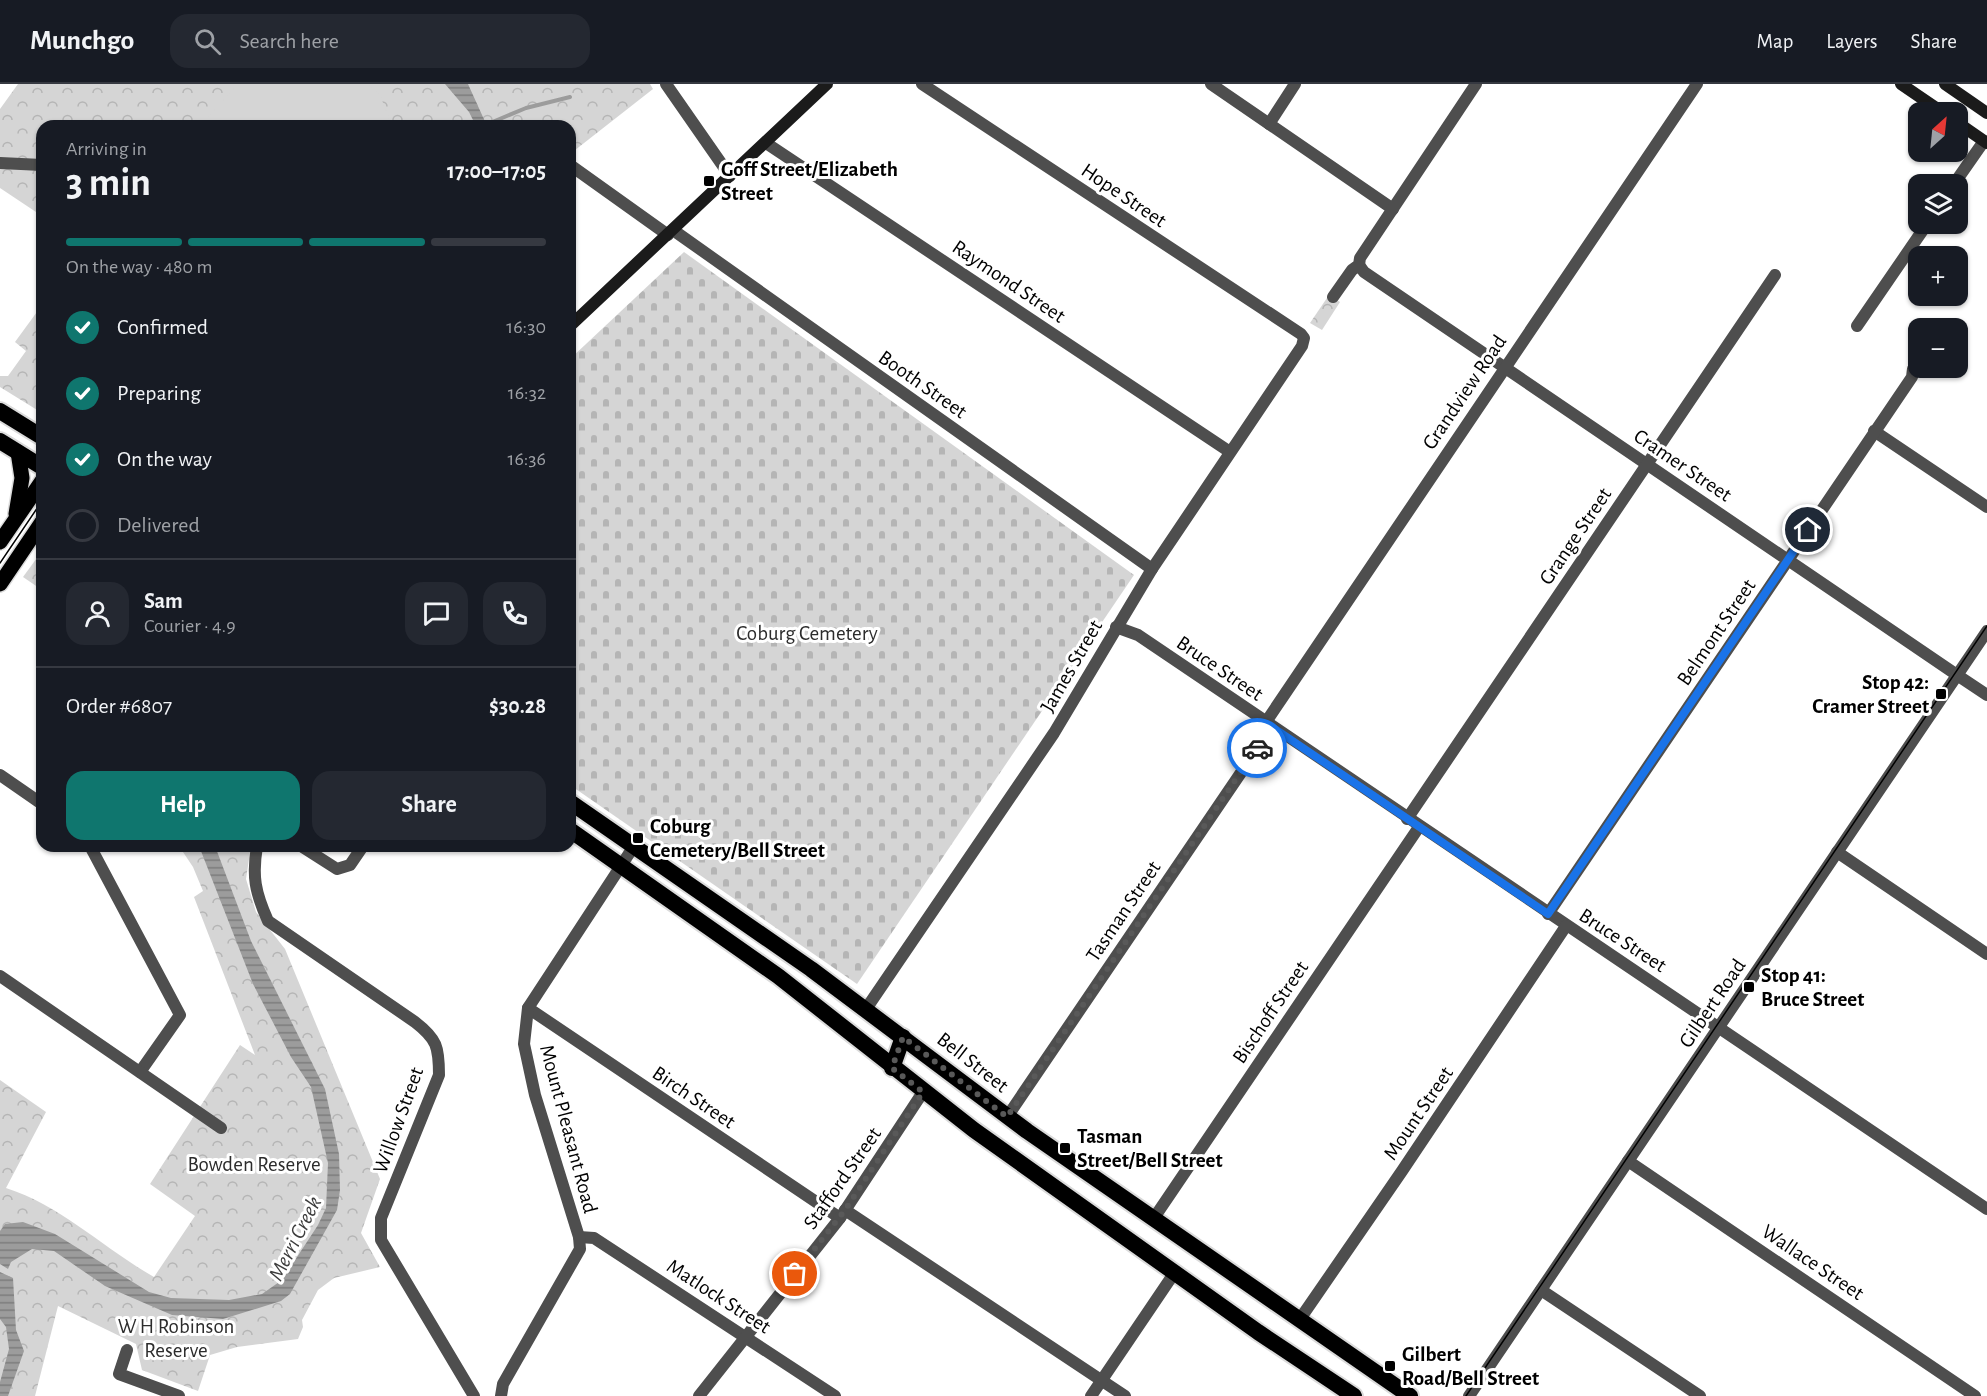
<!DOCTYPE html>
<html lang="en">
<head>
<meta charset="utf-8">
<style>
	body { margin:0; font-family:"Alegreya Sans",sans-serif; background:#242831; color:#f1f3f6; height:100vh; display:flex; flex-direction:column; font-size:22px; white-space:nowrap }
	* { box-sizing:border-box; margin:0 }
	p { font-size:20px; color:#9ea1a6 }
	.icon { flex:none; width:33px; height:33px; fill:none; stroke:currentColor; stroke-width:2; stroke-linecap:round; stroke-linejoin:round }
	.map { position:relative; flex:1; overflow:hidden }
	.panel { position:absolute; left:36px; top:36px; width:540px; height:732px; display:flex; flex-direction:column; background:#171b24; border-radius:18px; box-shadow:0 2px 4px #0004 }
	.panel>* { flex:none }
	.needle { width:39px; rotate:27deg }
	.controls { position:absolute; left:1908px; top:18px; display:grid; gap:12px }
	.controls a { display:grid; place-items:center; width:60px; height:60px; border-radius:12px; background:#171b24; box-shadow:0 2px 4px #0004; font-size:30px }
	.pin { position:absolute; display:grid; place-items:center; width:51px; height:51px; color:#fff; margin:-26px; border:3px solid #fff; border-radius:50%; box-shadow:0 2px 6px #0007 }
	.courier { position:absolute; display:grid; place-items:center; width:60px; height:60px; margin:-30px; border:4px solid #1a73e8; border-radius:50%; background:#fff; color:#222; box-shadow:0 2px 8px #0007 }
	.summary em { font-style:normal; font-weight:700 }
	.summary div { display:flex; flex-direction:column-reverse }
	.summary { display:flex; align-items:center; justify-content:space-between; height:102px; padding:0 30px }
	h1 { font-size:39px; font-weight:700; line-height:45px }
	.bar { display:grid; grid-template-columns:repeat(4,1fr); gap:9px 6px; align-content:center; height:72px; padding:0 30px }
	.bar i { height:8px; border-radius:4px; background:#363941 }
	.bar .active { background:#0f766e }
	.bar p { grid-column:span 4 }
	.line { display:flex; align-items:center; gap:15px; padding:0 30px; border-top:2px solid #363941 }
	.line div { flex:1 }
	.round { display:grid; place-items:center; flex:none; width:63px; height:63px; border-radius:18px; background:#242831 }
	ol { padding:0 30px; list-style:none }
	li { display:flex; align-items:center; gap:18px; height:66px }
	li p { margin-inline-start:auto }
	li .icon { padding:6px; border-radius:50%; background:#0f766e; color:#fff; stroke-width:4 }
	li:last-child { color:#9ea1a6 }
	li i { width:33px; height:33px; border:3px solid #363941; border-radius:50% }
	.primary-button { display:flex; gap:12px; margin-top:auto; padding:12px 30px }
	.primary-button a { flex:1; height:69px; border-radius:18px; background:#0f766e; color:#fff; font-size:24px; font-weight:700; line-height:69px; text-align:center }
	.primary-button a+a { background:#242831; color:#f1f3f6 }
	header { display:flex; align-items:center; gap:36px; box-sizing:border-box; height:84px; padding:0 30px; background:#171b24; border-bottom:2px solid #363941 }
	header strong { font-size:28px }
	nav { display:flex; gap:33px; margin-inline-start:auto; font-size:21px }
	.search { width:420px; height:54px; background:#242831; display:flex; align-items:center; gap:15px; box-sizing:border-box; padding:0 21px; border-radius:18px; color:#9ea1a6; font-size:22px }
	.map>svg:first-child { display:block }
	.cemetery { fill:url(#cemetery-stones) }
	.park { fill:url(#park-crowns) }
	.garden { fill:#d5d5d5 }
	.water { fill:url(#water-rules) }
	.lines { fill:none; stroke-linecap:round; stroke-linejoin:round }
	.stream { stroke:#9c9c9c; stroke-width:4 }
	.primary-casing { stroke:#dbdbdb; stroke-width:18 }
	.trunk-casing { stroke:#dbdbdb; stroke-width:20 }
	.minor { stroke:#4e4e4e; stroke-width:12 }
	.tertiary { stroke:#4e4e4e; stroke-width:12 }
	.secondary { stroke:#1b1b1b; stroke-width:12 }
	.primary { stroke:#000; stroke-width:15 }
	.trunk { stroke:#000; stroke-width:16 }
	.tram { stroke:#000; stroke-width:1.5 }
	.done { stroke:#595959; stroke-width:6; stroke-dasharray:0 10.8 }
	.route { stroke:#1a73e8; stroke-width:8 }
	.poi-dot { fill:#000; stroke:#fff; stroke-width:2 }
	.labels { text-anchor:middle; stroke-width:6; stroke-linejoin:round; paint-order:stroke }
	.poi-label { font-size:21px; font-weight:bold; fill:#000; stroke:#fff; text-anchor:start }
	.street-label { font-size:21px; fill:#000; stroke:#fff }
	.park-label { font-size:21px; fill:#2c2c2c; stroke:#fff }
	.water-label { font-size:22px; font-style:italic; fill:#3d3d3d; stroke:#fff }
</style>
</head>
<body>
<header>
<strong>Munchgo</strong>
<div class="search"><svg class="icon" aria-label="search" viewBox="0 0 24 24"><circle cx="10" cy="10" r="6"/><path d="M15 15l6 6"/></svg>Search here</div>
<nav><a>Map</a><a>Layers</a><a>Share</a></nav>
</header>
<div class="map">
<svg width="1987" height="1312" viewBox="0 0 1987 1312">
	<defs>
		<pattern id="cemetery-stones" width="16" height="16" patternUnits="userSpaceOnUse" patternTransform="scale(1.5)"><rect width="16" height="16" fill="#d5d5d5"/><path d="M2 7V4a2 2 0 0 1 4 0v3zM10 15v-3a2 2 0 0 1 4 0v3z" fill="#b5b5b5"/></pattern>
		<pattern id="park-crowns" width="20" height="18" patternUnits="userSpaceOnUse" patternTransform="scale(1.5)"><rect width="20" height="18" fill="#d5d5d5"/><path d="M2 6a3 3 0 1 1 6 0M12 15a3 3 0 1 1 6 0" fill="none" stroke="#b5b5b5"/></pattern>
		<pattern id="water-rules" width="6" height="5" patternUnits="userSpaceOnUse" patternTransform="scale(1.5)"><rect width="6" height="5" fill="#9c9c9c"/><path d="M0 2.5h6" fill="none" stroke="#7d7d7d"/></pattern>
	</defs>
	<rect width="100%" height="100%" fill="#fff"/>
	<path class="cemetery" d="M684 168 1134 491 857 900 570 701V275Z"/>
	<g class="park">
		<path d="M18 0H650L653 5 570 70V42H42V132L0 104V25Z"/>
		<path d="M1329 211 1340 218 1322 246 1310 239Z"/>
		<path d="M42 221V329L0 303V292H8L26 267 15 258Z"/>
		<path d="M42 467V506L23 493Z"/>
		<path d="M179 762H251L246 795 256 828 285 865 380 1095 361 1149 380 1183 334 1194 318 1206 302 1236 303 1243 298 1255 237 1263 210 1271 198 1307 142 1286 136 1260 58 1222 35 1312H0V996L46 1028 6 1104C62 1122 103 1164 154 1193L195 1132 150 1100 240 961 255 971 194 813 203 807 193 783Z"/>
	</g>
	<path class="garden" d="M238 0H368L380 11 392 42H200Z"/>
	<g class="water">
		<path d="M445 0H468L487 42H476L469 28Z"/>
		<path d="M199 762H215L251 857 325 1005 339 1070 340 1106 337 1126 290 1210 281 1217 223 1235 172 1231 105 1202 54 1167 32 1165 11 1178 8 1185 0 1180V1147L5 1140 23 1138 55 1150 149 1208 171 1214 229 1216 262 1210 282 1196 318 1141 326 1124 328 1079 311 1003 291 973 253 900Z"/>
		<path d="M0 1188 13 1194 16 1246 24 1267 8 1312H0V1298L9 1265 6 1243 0 1235Z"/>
	</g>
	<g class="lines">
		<path class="stream" d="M483 42 526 24 570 13"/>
		<defs>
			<g id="primary">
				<path d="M16 430 22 394 18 368"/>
				<path d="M0 458 42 397"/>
				<path d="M0 500 42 438"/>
			</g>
			<g id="trunk">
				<path d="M0 327 42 353"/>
				<path d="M0 357 42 383"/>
				<path d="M570 718 811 885 1027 1047 1410 1312"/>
				<path d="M570 746 778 892 974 1046 1258 1248 1354 1312"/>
				<path d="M892 984 903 953"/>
			</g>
		</defs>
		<use href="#primary" class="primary-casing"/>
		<use href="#trunk" class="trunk-casing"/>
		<g class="minor">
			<path d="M666 0 730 92"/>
			<path d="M1211 0 1393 125"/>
			<path d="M1269 40 1295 0"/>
			<path d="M766 59 1230 368"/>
			<path d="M0 79 42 81"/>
			<path d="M570 81 668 151"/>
			<path d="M1954 100 1984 57"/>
			<path d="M673 146 1152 485"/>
			<path d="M1359 181 1364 188 1957 591"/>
			<path d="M1333 213 1352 186 1359 181 1360 174 1476 0"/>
			<path d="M1857 242 1927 140"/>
			<path d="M1874 347 1987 423"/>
			<path d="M1116 543 1138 551 1987 1125"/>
			<path d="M1266 638 1697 0"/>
			<path d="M0 691 42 720"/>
			<path d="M1407 735 1775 191"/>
			<path d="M90 762 180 931 140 988"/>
			<path d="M257 762C252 792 255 808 268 837L415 938C437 955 439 963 439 991L381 1134V1156L474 1312"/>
			<path d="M301 762 337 785 350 781 363 762"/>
			<path d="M1837 768 1987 870"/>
			<path d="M1548 830 1912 293 1913 285"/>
			<path d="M0 892 221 1044"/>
			<path d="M528 924 840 1134"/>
			<path d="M866 925 1054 649 1152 485 1302 262 1304 254 1301 250 922 0"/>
			<path d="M1007 1033 1272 643"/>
			<path d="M1628 1077 1975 1312"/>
			<path d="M845 1126 1125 1312"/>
			<path d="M1154 1134 1419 743"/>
			<path d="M579 1153 594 1154 835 1312"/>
			<path d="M1541 1206 1700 1312"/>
			<path d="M1300 1235 1402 1087 1566 842"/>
			<path d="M127 1266 119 1290 179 1312"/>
			<path d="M501 1312 503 1300 580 1165 579 1153 535 1011 524 960 528 924 634 762"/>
			<path d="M699 1312 840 1134 923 1008"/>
			<path d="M1091 1312 1175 1188"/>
		</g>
		<g class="tertiary">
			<path d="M1957 591 1987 611"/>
			<path d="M1469 1312 1987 547"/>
		</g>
		<g class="secondary">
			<path d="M1901 0 1942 28"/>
			<path d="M1945 0 1987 29"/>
			<path d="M1958 39 1987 59"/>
			<path d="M570 242 827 0"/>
		</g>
		<use href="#primary" class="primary"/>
		<use href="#trunk" class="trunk"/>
		<g class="tram">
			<path d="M0 479 42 417"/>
			<path d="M1466 1312 1987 542"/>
		</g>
	</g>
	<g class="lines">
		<path class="done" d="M795 1190 845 1126 923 1008 892 984 903 953 1007 1033 1257 664"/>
		<path class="route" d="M1257 664 1272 643 1548 830 1808 446"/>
	</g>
	<g class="poi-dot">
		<rect x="703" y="91" width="12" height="12" rx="3"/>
		<rect x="1935" y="604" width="12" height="12" rx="3"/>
		<rect x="632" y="748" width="12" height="12" rx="3"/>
		<rect x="1743" y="897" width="12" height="12" rx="3"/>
		<rect x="1059" y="1058" width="12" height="12" rx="3"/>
		<rect x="1384" y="1276" width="12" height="12" rx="3"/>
	</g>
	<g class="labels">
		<g class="poi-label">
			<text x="721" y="92">Goff Street/Elizabeth<tspan x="721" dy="24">Street</tspan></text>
			<text x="1929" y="605" text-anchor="end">Stop 42:<tspan x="1929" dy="24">Cramer Street</tspan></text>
			<text x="650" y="749">Coburg<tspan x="650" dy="24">Cemetery/Bell Street</tspan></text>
			<text x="1761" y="898">Stop 41:<tspan x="1761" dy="24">Bruce Street</tspan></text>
			<text x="1077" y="1059">Tasman<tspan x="1077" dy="24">Street/Bell Street</tspan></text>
			<text x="1402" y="1277">Gilbert<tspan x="1402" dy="24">Road/Bell Street</tspan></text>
		</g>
		<g class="street-label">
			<text transform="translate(1124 111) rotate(34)" y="7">Hope Street</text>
			<text transform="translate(1009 197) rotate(34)" y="7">Raymond Street</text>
			<text transform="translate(923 300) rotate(35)" y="7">Booth Street</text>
			<text transform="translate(1464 308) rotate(-56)" y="7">Grandview Road</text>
			<text transform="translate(1683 381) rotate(34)" y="7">Cramer Street</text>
			<text transform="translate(1575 452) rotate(-56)" y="7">Grange Street</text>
			<text transform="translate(1716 548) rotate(-56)" y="7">Belmont Street</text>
			<text transform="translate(1071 582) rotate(-60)" y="7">James Street</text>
			<text transform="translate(1220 584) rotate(34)" y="7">Bruce Street</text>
			<text transform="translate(1123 827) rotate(-56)" y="7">Tasman Street</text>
			<text transform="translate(1623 856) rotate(33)" y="7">Bruce Street</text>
			<text transform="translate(1712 919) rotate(-56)" y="7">Gilbert Road</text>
			<text transform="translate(1270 928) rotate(-56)" y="7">Bischoff Street</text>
			<text transform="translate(973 978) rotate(38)" y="7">Bell Street</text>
			<text transform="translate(694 1013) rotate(34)" y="7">Birch Street</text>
			<text transform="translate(1418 1029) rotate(-56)" y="7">Mount Street</text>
			<text transform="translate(398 1036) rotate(-70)" y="7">Willow Street</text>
			<text transform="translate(569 1045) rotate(75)" y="7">Mount Pleasant Road</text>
			<text transform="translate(842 1094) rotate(-55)" y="7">Stafford Street</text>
			<text transform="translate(1813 1178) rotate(34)" y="7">Wallace Street</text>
			<text transform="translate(719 1212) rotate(33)" y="7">Matlock Street</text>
		</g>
		<g class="park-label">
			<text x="807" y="556">Coburg Cemetery</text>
			<text x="254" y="1087">Bowden Reserve</text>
			<text x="176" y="1249">W H Robinson<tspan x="176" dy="24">Reserve</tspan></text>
		</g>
		<g class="water-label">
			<text transform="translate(294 1154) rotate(-63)" y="8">Merri Creek</text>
		</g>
	</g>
</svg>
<div class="controls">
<a><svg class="needle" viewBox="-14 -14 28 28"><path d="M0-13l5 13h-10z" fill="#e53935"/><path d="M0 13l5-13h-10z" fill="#9ea1a6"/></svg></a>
<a><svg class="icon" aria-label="layers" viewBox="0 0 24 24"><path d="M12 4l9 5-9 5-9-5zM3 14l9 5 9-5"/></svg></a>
<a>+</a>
<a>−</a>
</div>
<div class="pin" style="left:795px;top:1190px;background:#ea580c"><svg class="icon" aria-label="bag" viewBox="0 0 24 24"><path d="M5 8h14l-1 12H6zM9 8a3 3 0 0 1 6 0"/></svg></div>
<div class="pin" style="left:1808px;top:446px;background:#1f2937"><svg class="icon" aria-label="home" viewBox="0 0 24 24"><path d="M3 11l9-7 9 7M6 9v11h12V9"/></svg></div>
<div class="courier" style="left:1257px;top:664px"><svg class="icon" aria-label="car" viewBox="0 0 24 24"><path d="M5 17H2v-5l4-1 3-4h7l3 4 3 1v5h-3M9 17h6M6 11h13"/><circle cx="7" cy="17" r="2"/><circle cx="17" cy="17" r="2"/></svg></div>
<section class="panel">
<div class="summary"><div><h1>3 min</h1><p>Arriving in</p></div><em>17:00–17:05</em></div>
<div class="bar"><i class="active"></i><i class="active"></i><i class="active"></i><i></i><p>On the way · 480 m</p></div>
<ol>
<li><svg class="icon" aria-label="check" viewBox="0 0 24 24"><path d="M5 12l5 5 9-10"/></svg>Confirmed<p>16:30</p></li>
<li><svg class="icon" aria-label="check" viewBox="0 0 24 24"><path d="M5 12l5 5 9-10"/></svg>Preparing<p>16:32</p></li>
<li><svg class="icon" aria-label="check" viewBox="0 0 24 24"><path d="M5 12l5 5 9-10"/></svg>On the way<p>16:36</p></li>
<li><i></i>Delivered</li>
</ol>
<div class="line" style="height:108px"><a class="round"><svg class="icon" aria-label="person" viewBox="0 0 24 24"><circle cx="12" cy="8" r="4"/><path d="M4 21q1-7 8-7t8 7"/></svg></a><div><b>Sam</b><p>Courier · 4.9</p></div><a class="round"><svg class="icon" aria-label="chat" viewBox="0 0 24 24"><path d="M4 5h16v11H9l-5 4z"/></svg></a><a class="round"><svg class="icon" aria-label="phone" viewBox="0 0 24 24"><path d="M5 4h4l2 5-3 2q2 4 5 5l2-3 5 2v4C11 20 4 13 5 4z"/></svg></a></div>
<div class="line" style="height:78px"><div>Order #6807</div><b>$30.28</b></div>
<div class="primary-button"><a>Help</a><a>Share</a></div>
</section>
</div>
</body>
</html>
